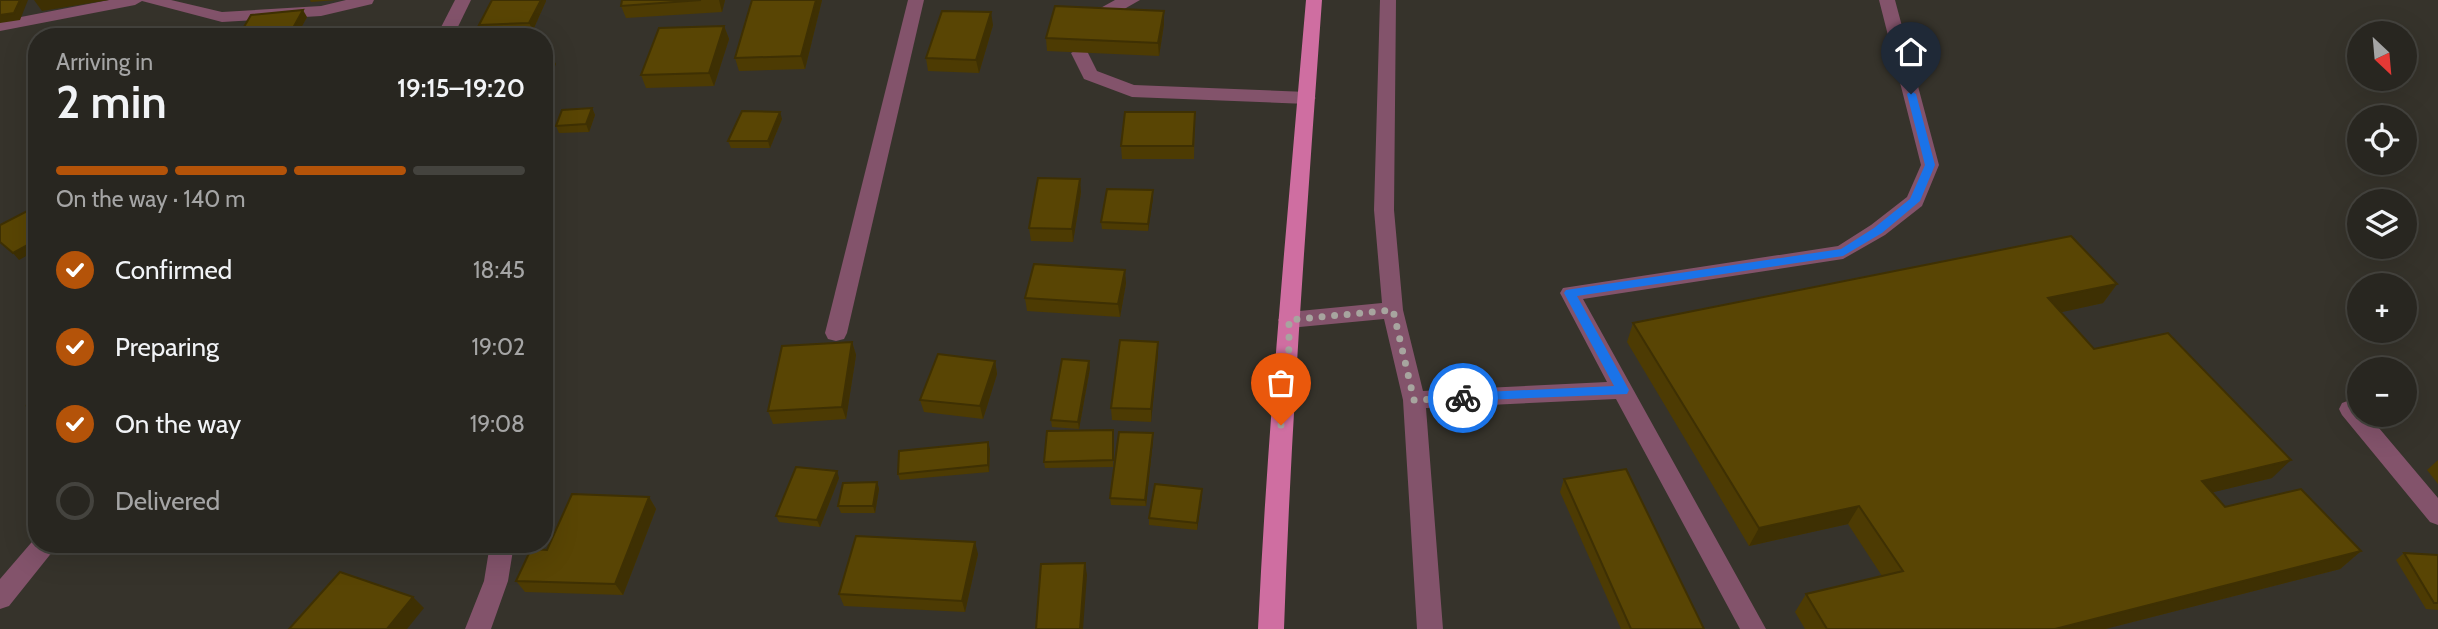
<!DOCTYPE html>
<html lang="en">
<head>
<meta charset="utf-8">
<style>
	body { margin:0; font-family:Cabin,sans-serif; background:#34322d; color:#f1f3f6; height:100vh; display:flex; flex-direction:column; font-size:26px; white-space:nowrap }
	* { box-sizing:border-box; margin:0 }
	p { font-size:23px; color:#a5a5a5 }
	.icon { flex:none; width:38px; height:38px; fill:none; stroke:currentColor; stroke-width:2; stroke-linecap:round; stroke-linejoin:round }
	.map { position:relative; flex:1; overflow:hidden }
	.details { position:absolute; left:28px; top:28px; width:525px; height:525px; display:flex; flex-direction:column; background:#282620; border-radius:28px; box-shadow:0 7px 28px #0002,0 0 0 2px #44433e }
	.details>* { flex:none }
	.needle { width:46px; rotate:154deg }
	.fabs { position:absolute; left:2347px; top:21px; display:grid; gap:14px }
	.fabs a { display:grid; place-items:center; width:70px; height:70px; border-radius:50%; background:#282620; box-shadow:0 7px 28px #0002,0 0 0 2px #44433e; font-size:35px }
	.pin { position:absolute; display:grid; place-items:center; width:60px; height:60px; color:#fff; margin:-72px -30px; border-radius:50% 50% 50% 0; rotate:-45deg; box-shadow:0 0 7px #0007 }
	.pin .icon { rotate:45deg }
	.courier { position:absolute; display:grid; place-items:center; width:70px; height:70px; margin:-35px; border:5px solid #1a73e8; border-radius:50%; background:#fff; color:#222; box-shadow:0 2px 9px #0007 }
	.head em { font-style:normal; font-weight:600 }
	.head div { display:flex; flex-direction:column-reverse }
	.head { display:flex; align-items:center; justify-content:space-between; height:119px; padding:0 28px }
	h1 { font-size:46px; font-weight:600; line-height:52px }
	.bar { display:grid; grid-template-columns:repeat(4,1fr); gap:10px 7px; align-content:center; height:84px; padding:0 28px }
	.bar i { height:9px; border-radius:5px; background:#44433e }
	.bar .on { background:#b45309 }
	.bar p { grid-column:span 4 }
	ol { padding:0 28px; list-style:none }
	li { display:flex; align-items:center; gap:21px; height:77px }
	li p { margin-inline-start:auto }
	li .icon { padding:7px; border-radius:50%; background:#b45309; color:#fff; stroke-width:4 }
	li:last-child { color:#a5a5a5 }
	li i { width:38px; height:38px; border:4px solid #44433e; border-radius:50% }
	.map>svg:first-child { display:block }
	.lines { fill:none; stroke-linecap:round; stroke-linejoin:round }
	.minor { fill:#83536b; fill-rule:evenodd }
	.major { fill:#cf6ea1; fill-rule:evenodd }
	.wall { fill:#4d3b03 }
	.shaded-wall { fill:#3e3003 }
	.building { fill:#594504; stroke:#3e3003; stroke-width:2 }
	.route { fill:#1a73e8 }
	.done { stroke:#a7a59f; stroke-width:7; stroke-dasharray:0 12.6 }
</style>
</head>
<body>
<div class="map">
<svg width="2438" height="629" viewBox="0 0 2438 629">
	<rect width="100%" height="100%" fill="#36332b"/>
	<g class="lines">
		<g class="minor">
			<path d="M109 0H171L222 12 321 6 346 0H374L372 4 321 16 222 22 142 1 135 5 0 31V21Z"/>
			<path d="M455 0H471L453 37H436Z"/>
			<path d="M908 0H924L847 333 844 339 836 341 828 339 825 333Z"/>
			<path d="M1115 0H1140L1098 24H1086L1084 20 1086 16Z"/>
			<path d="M1380 0H1396L1394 210 1403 310 1423 391 1607 382 1560 293 1563 288 1838 246 1871 225 1907 197 1921 165 1879 0H1895L1939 165 1922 206 1885 235 1843 259 1583 299 1766 629H1740L1616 399 1426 408 1443 629H1417L1403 400 1384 319 1289 328 1282 326 1278 320 1282 314 1289 312 1382 303 1374 210Z"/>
			<path d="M1080 48 1086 49 1097 71 1134 85 1307 92 1316 98 1307 104 1132 97 1084 79 1071 53Z"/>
			<path d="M2350 400 2358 403 2359 415H2368L2438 498V525L2430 522 2342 415 2339 409 2342 403Z"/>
			<path d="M37 536V544H56L53 551 9 606 0 609V579Z"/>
			<path d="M490 544H514L508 581 491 629H465L484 581Z"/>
		</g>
		<path class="major" d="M1306 0H1322C1307 210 1291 419 1284 629H1258C1268 419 1288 210 1306 0Z"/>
	</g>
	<g class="wall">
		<path d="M310 0H337L311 2Z"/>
		<path d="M492 0H546V1L533 30 483 32 479 25Z"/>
		<path d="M622 0H725L722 12 626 18 621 6Z"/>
		<path d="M822 0 805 69 739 71 735 58Z"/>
		<path d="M307 17 297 35 278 37H244L241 32Z"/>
		<path d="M1164 24 1159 56 1047 51 1046 38Z"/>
		<path d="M993 25 979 73 928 71 926 58Z"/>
		<path d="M724 26 729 39 714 86 646 88 641 75Z"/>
		<path d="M592 108 595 115 589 132 559 133 556 126Z"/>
		<path d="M1195 112 1194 159H1122L1121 146Z"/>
		<path d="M782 119 770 148H731L728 141Z"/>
		<path d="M1081 192 1073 242 1031 241 1029 228Z"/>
		<path d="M1153 198 1148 231 1102 229 1101 222Z"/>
		<path d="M1126 283 1120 317 1027 311 1025 298Z"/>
		<path d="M2117 284 2103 303 2061 312 2094 349 2272 478 2213 492 2225 507 2361 551 2340 569 2105 629H1805L1795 612 1806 594 1882 576 1848 524 1749 546 1627 342 1633 323Z"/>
		<path d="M852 342 856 355 846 419 773 424 768 411Z"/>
		<path d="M1158 354 1151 422 1112 420 1111 408Z"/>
		<path d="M995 361 997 374 983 419 924 412 920 400Z"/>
		<path d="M1090 368 1079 429 1052 427 1051 420Z"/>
		<path d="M1114 437 1113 467 1045 468 1044 462Z"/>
		<path d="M1153 440 1146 506 1111 505 1110 498Z"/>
		<path d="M990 449 989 472 900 480 898 474Z"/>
		<path d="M2438 460V484L2427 470Z"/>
		<path d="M839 478 820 527 779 522 776 516Z"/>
		<path d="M1564 479 1704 629H1621L1560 492Z"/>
		<path d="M877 482 879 489 875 513H841L838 506Z"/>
		<path d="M1202 489V496L1197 530 1149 525V518Z"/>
		<path d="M649 497 656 509 623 595 525 592 516 581 547 550Z"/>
		<path d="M2404 553 2438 555V610L2426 609 2396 560Z"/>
		<path d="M978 554 965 612 844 606 839 594Z"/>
	</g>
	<g class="shaded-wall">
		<path d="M20 0H28L20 20 0 23V15Z"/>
		<path d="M34 0H109L42 11Z"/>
		<path d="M541 0H546V1L533 30 529 23Z"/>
		<path d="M719 0H725L722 12Z"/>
		<path d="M816 0H822L805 69 801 56Z"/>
		<path d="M303 10 307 17 297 35 293 28Z"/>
		<path d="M1164 11V24L1159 56 1158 43Z"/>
		<path d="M991 12 993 25 979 73 976 60Z"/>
		<path d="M724 26 729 39 714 86 709 73Z"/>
		<path d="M552 57 556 64 544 89V74Z"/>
		<path d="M592 108 595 115 589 132 586 124Z"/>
		<path d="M780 112 782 119 770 148 768 141Z"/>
		<path d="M1080 179 1081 192 1073 242 1072 229Z"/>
		<path d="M1153 190V198L1148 231V224Z"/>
		<path d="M37 240V250L19 260 13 253Z"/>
		<path d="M1125 270 1126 283 1120 317 1118 304Z"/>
		<path d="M2117 284 2103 303 2035 318 2048 298Z"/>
		<path d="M852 342 856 355 846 419 842 407Z"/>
		<path d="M1158 342V354L1151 422V409Z"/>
		<path d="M995 361 997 374 983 419 980 406Z"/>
		<path d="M1089 361 1090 368 1079 429 1078 422Z"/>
		<path d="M37 404V412H35L27 405Z"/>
		<path d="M1153 433V440L1146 506 1145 500Z"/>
		<path d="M988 442 990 449 989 472 988 465Z"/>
		<path d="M2291 460 2272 478 2185 499 2202 481Z"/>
		<path d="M837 471 839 478 820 527 817 520Z"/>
		<path d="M877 482 879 489 875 513 873 506Z"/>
		<path d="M1202 489V496L1197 530V523Z"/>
		<path d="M649 497 656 509 623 595 615 584Z"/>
		<path d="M1859 506 1848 524 1749 546 1759 528Z"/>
		<path d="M975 542 978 554 965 612 962 601Z"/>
		<path d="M2361 551 2340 569 2105 629H2055Z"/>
		<path d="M1085 563 1087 575 1083 629H1080Z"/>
		<path d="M413 597 424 608 407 629H387Z"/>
	</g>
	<g class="building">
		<path d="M0 0H20L14 13 0 15Z"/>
		<path d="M492 0H541L529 23 479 25Z"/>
		<path d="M622 0H701L621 6Z"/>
		<path d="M752 0H816L801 56 735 58Z"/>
		<path d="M1055 6 1164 11 1158 43 1046 38Z"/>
		<path d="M303 10 293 28 241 32 251 15Z"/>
		<path d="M942 11 991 12 976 60 926 58Z"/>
		<path d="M724 26 709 73 641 75 659 28Z"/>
		<path d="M552 57 544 74V58Z"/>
		<path d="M592 108 586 124 556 126 562 110Z"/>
		<path d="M742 111 780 112 768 141H728Z"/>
		<path d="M1125 112H1195L1193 146H1121Z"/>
		<path d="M1038 178 1080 179 1072 229 1029 228Z"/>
		<path d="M1107 189 1153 190 1148 224 1101 222Z"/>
		<path d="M37 206V240L13 253 0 242V225Z"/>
		<path d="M2071 236 2117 284 2048 298 2094 349 2168 333 2291 460 2202 481 2225 507 2301 489 2361 551 2055 629H1827L1806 594 1903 571 1859 506 1759 528 1633 323Z"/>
		<path d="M1034 264 1125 270 1118 304 1025 298Z"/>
		<path d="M1120 340 1158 342 1151 409 1111 408Z"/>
		<path d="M852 342 842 407 768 411 782 346Z"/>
		<path d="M938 354 995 361 980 406 920 400Z"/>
		<path d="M1062 359 1089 361 1078 422 1051 420Z"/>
		<path d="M37 384V404L27 405Z"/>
		<path d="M1113 430V460L1044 462 1047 431Z"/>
		<path d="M1119 432 1153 433 1145 500 1110 498Z"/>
		<path d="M988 442V465L898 474 899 451Z"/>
		<path d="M796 467 837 471 817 520 776 516Z"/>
		<path d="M1626 469 1704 629H1631L1564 479Z"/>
		<path d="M877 482 873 506H838L843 483Z"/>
		<path d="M1155 484 1202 489 1197 523 1149 518Z"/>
		<path d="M572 494 649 497 615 584 516 581 531 549 547 550Z"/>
		<path d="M856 536 975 542 962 601 839 594Z"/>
		<path d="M2404 553 2438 555V603H2434Z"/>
		<path d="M1085 563 1080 629H1036L1041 564Z"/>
		<path d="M340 572 413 597 387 629H289Z"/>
	</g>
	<path class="route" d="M1911 91 1916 94 1935 165 1920 201 1882 233 1843 256 1577 296 1629 390 1627 394 1458 401 1457 398 1463 393 1614 386 1564 293 1566 290 1841 249 1874 228 1910 199 1925 165 1907 94Z"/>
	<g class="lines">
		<path class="done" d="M1281 425 1289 348V320L1393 310 1414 400 1463 398"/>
	</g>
</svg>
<div class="fabs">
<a><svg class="needle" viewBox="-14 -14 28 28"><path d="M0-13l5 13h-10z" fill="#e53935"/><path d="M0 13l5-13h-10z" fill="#a5a5a5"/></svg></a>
<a><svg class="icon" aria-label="locate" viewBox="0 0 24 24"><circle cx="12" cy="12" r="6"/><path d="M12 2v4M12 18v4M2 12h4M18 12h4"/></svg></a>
<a><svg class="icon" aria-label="layers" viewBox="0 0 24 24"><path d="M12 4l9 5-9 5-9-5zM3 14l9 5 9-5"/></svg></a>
<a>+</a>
<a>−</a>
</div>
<div class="pin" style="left:1281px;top:425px;background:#ea580c"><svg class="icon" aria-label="bag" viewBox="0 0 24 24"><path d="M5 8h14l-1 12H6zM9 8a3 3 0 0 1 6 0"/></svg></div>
<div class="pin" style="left:1911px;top:94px;background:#1f2937"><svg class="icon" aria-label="home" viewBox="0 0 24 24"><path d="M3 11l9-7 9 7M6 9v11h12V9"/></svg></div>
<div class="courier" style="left:1463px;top:398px"><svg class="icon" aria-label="bike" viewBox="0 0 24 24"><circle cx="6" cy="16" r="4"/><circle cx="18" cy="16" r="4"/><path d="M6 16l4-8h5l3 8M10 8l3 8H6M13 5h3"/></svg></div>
<section class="details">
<div class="head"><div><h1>2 min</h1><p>Arriving in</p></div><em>19:15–19:20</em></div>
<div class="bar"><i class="on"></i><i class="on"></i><i class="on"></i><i></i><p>On the way · 140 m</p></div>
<ol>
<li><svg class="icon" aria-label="check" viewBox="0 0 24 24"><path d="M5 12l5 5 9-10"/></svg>Confirmed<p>18:45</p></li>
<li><svg class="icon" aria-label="check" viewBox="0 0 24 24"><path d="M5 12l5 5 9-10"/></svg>Preparing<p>19:02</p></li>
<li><svg class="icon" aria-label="check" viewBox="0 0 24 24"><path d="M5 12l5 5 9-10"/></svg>On the way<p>19:08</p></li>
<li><i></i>Delivered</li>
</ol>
</section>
</div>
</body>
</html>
